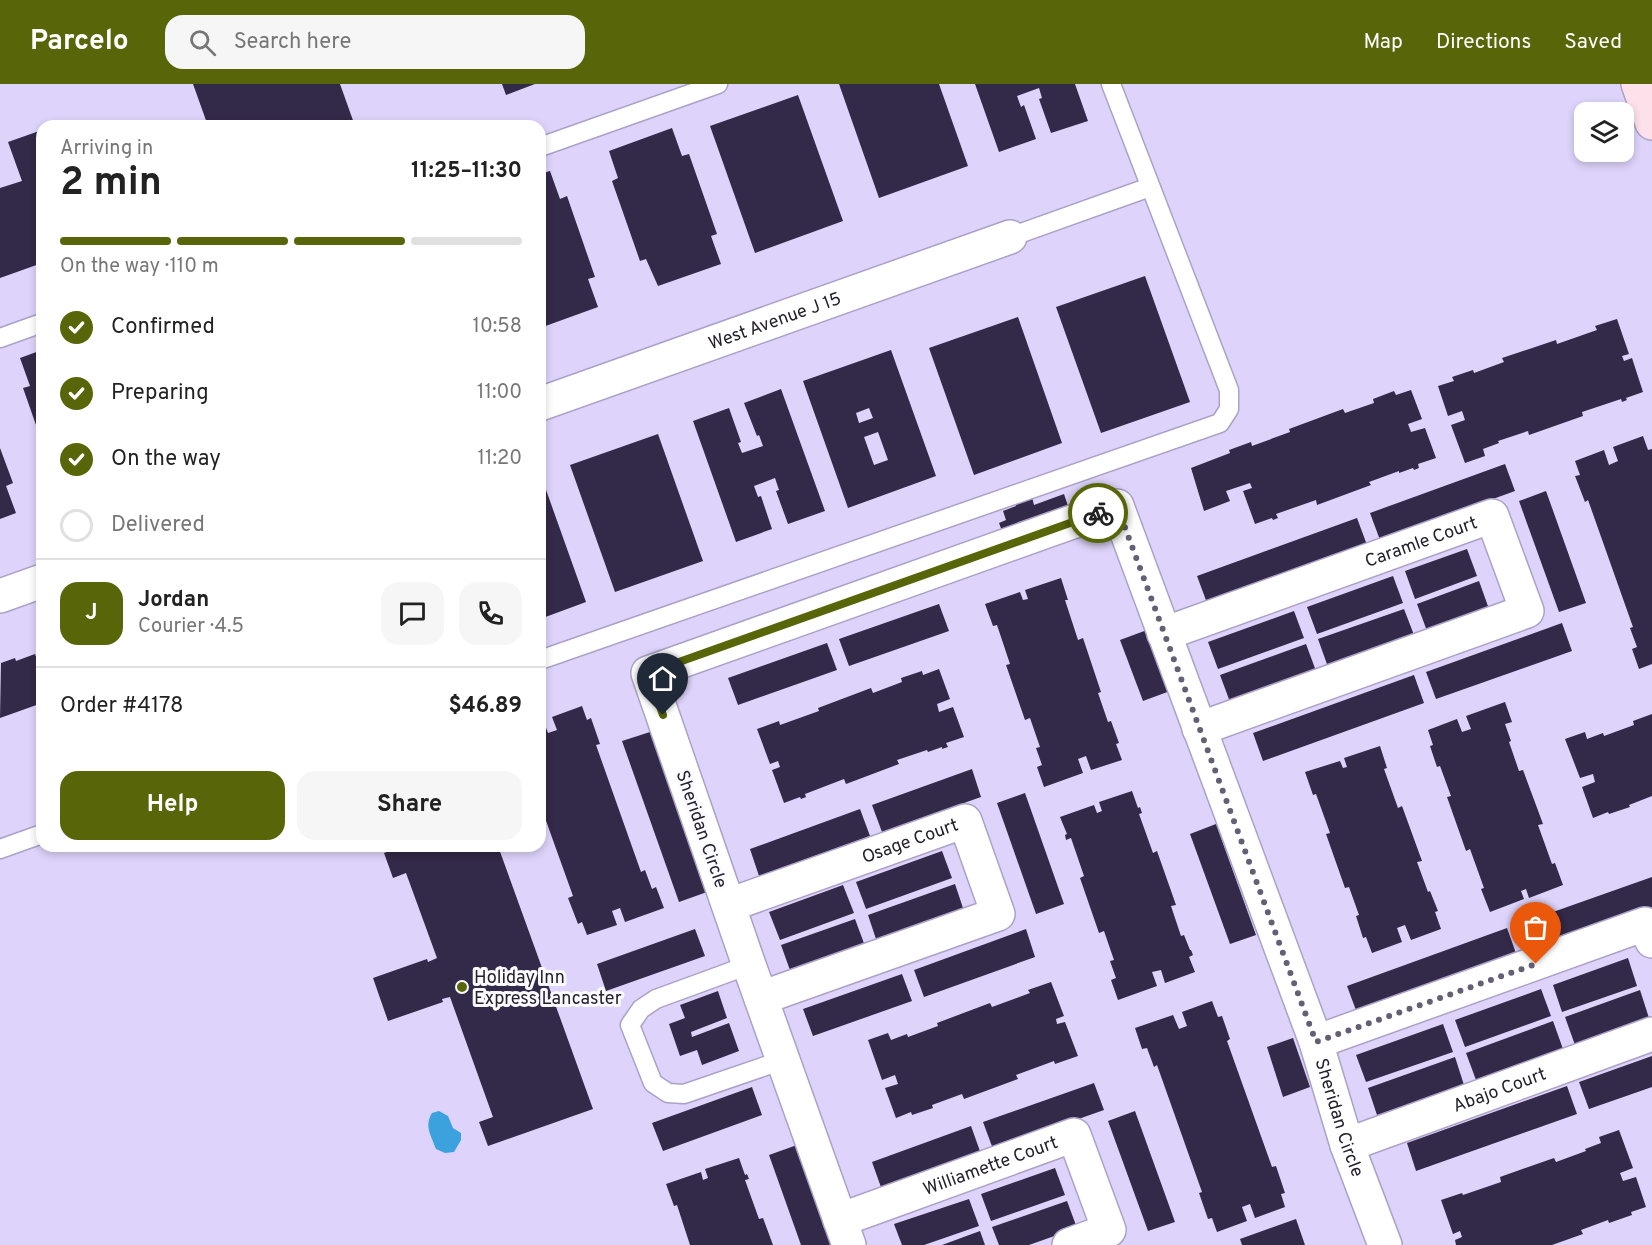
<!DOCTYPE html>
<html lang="en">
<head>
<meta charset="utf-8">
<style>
	body { margin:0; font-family:Overpass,sans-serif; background:#f6f6f6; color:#222; height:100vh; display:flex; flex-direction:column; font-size:22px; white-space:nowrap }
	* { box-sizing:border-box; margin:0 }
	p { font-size:20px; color:#767676 }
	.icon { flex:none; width:33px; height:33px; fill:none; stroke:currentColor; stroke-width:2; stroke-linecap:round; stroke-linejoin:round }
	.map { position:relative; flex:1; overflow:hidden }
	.details { position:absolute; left:36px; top:36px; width:510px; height:732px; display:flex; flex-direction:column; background:#fff; border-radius:18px; box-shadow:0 3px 9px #0003 }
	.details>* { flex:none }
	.tools { position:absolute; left:1574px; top:18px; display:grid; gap:12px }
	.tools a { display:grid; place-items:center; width:60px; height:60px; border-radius:12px; background:#fff; box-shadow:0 3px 9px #0003; font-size:30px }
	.pin { position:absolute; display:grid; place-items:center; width:51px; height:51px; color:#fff; margin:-62px -26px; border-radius:50% 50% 50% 0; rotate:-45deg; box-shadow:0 0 6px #0007 }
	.pin .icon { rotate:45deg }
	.courier { position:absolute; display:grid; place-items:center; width:60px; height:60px; margin:-30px; border:4px solid #586508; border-radius:50%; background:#fff; color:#222; box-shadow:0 2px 8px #0007 }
	.head em { font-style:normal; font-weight:700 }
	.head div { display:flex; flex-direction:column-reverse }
	.head { display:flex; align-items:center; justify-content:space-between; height:102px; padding:0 24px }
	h1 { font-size:39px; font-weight:700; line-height:45px }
	.bar { display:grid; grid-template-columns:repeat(4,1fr); gap:9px 6px; align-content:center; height:72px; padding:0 24px }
	.bar i { height:8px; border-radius:4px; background:#e0e0e0 }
	.bar .active { background:#586508 }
	.bar p { grid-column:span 4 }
	.line { display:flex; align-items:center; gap:15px; padding:0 24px; border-top:2px solid #e0e0e0 }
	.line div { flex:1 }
	.round { display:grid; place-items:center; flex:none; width:63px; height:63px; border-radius:18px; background:#f6f6f6 }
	ol { padding:0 24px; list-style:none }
	li { display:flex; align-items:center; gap:18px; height:66px }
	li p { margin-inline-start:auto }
	li .icon { padding:6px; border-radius:50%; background:#586508; color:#fff; stroke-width:4 }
	li:last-child { color:#767676 }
	li i { width:33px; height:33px; border:3px solid #e0e0e0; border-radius:50% }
	.button { display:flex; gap:12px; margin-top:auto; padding:12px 24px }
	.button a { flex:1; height:69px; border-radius:18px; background:#586508; color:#fff; font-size:24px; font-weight:700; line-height:69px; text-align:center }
	.button a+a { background:#f6f6f6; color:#222 }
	header { display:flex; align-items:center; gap:36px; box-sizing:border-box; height:84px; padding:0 30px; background:#586508; color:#fff }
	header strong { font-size:28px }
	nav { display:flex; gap:33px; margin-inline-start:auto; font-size:21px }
	.search { width:420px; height:54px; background:#f6f6f6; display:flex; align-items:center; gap:15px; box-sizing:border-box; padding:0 21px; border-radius:18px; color:#767676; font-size:22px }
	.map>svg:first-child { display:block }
	.water { fill:#3ba2dd }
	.building { fill:#332948; fill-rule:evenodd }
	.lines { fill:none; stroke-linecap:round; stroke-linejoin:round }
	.service-casing { stroke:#aca1c7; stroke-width:21 }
	.minor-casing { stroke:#aca1c7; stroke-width:36 }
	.secondary-casing { stroke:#aca1c7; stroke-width:36 }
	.service { stroke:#fff; stroke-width:18 }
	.minor { stroke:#fff; stroke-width:33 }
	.secondary { stroke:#fce1eb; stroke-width:33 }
	.done { stroke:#655f75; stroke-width:6; stroke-dasharray:0 10.8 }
	.route { stroke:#586508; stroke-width:8 }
	.poi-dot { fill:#586508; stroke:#fbfafe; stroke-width:2 }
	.labels { text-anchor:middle; stroke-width:6; stroke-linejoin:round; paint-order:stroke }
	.street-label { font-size:18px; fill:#24202e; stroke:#fbfafe }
	.poi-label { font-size:18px; fill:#24202e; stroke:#fbfafe; text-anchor:start }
</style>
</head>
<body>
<header>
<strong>Parcelo</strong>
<div class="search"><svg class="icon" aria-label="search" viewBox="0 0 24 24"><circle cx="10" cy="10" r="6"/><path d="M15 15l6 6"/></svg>Search here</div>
<nav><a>Map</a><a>Directions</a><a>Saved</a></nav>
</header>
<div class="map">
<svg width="1652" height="1161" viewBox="0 0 1652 1161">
	<rect width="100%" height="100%" fill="#ded3fa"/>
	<path class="water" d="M439 1027 448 1032 453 1044 461 1049V1056L454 1068 445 1069 436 1065C431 1051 424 1042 432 1029Z"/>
	<g class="building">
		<path d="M193 0H340L355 42H208Z"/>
		<path d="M502 0H535L506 11Z"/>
		<path d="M839 0H939L968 82 879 114Z"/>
		<path d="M975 0H1075L1088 37 1051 49 1039 15 1042 14 1039 4 1017 12 1021 23 1024 21 1036 55 999 68Z"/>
		<path d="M798 11 843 137 755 169 710 42Z"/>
		<path d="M672 44 682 72 689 70 717 150 711 152 721 180 658 202 646 175 640 177 612 97 618 94 609 67Z"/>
		<path d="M42 46V179L0 194V104L22 97 8 58Z"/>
		<path d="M550 87 560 115 567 112 595 193 588 195 598 223 540 244V90Z"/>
		<path d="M1145 192 1190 318 1101 349 1056 223Z"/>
		<path d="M1018 233 1062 359 974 391 929 264Z"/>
		<path d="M1617 235 1629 270 1622 272 1624 277 1632 274 1643 308 1626 314 1627 316 1622 318 1621 315 1582 328 1583 332 1529 351 1528 347 1498 357 1499 359 1483 365 1485 372 1465 379 1451 341 1465 336 1462 327 1448 332 1438 302 1454 297 1452 293 1473 286 1474 289 1504 278 1502 274 1556 256 1557 260 1597 246 1595 242Z"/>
		<path d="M42 266V358L23 304 30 302 20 274Z"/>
		<path d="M891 266 936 392 848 424 803 297ZM869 324 873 334 859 339 856 329ZM878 348 888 376 874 381 864 353Z"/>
		<path d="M781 305 825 427 788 440 776 407 779 406 775 394 754 402 758 413 761 412 772 445 736 458 693 337 729 324 741 358 738 359 742 369 763 362 759 351 757 352 744 319Z"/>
		<path d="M1411 306 1422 335 1408 340 1411 348 1425 344 1436 374 1418 380 1419 384 1414 386 1413 384 1399 389V387L1369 398 1371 401 1317 421 1316 416 1276 430 1278 434 1273 436 1272 434 1255 440 1243 407 1252 404 1250 399 1226 407 1230 417 1204 427 1191 384 1230 369 1229 366 1251 358 1252 362 1290 348 1289 345 1343 325 1345 329 1374 319 1373 315 1394 307 1396 311Z"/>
		<path d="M658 350 703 477 615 508 570 381Z"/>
		<path d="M1643 352 1648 366 1652 365V580L1639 585 1632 565 1637 563 1630 544 1633 543 1588 416 1585 418 1575 392 1580 391 1575 377 1604 366 1609 381 1618 377 1613 363Z"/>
		<path d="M0 364 13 399 6 402 16 429 0 435Z"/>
		<path d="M1505 380 1515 407 1380 456 1370 429Z"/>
		<path d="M540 389 586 518 540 535Z"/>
		<path d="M1546 407 1586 519 1559 528 1519 417Z"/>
		<path d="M1064 410 1069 425 1002 447 999 439 1006 436 1003 427 1016 422 1015 419 1032 413 1034 421Z"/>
		<path d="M1357 434 1367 461 1207 519 1197 492Z"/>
		<path d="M1467 465 1477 492 1415 515 1405 487Z"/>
		<path d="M1393 492 1403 519 1317 550 1307 523Z"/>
		<path d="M1061 494 1068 516H1065L1078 556 1083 554 1101 608 1098 609 1108 638 1111 637 1119 659 1116 660 1122 676 1091 686 1086 672 1078 675 1083 689 1044 703 1037 683 1042 681 1036 664 1040 663 1030 634 1025 636 1006 581 1010 580 997 541 993 542 985 520 1020 508 1023 516 1028 515 1025 506Z"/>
		<path d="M1479 497 1489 525 1427 547 1417 520Z"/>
		<path d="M939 520 949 547 849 582 839 555Z"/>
		<path d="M1404 525 1414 551 1328 583 1318 555Z"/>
		<path d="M1294 527 1304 554 1218 585 1208 558Z"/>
		<path d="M1562 539 1572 567 1436 615 1426 588Z"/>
		<path d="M1147 546 1170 607 1143 617 1120 556Z"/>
		<path d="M827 559 837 586 738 621 728 594Z"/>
		<path d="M1306 560 1316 587 1230 618 1220 591Z"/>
		<path d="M35 570 42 590V619L0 634 1 579 15 574 16 577Z"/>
		<path d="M939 585 950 615 937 620 939 628 953 623 964 653 946 659 948 663 942 665V663L928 668 927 666 897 676 899 680 846 700 844 695 805 710 806 713 801 715 800 713 784 719 772 686 780 683 778 677 770 680 757 645 779 637 780 641 819 627 818 624 871 604 873 609 902 598 901 594 922 587 923 591Z"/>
		<path d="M1414 591 1424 619 1263 677 1253 649Z"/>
		<path d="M1505 618 1512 638 1505 640 1511 657 1509 658 1519 687 1523 686 1543 740 1538 741 1552 780 1555 779 1563 801 1529 814 1526 805 1521 807 1524 815 1490 828 1481 805 1484 804 1470 765 1466 767 1447 713 1451 712 1440 682 1437 683 1430 662 1433 661 1428 646 1457 635 1462 648 1471 645 1466 632Z"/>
		<path d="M582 622 587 636 591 634 600 660 596 661 641 788 645 786 652 805 656 803 664 824 625 838 620 824 612 827 617 841 587 851 582 838 578 840 568 814 573 812 540 720V637L543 636 548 649 557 646 552 633Z"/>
		<path d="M1652 630V712L1629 721 1630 723 1609 730 1608 728 1593 734 1582 703 1595 698 1593 690 1580 694 1565 655 1585 648 1587 655 1603 649 1604 652 1634 641 1633 637Z"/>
		<path d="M650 648 707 808 679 818 622 657Z"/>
		<path d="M1380 662 1387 684 1384 685 1398 724 1402 722 1422 777 1417 778 1428 808 1430 807 1438 827 1435 828 1441 845 1411 856 1405 841 1397 844 1402 858 1372 869 1366 853 1363 854 1356 832 1359 831 1349 803 1345 804 1326 750 1330 749 1316 710 1313 711 1305 688 1340 677 1343 684 1347 683 1344 674Z"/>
		<path d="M972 685 981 713 882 748 872 721Z"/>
		<path d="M1132 707 1138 724 1140 723 1142 729 1139 730 1153 769 1157 767 1176 821 1171 822 1181 852 1184 851 1190 866H1191L1193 871 1189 873 1195 888 1165 899 1161 886 1152 888 1157 902 1118 916 1111 896 1116 894 1110 877 1114 876 1104 847 1099 849 1080 794 1084 792 1071 754 1066 756 1065 751 1067 750 1060 733 1094 721 1097 729 1102 727 1099 718Z"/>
		<path d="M1025 709 1064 820 1036 830 997 719Z"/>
		<path d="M860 725 870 752 759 792 750 765Z"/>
		<path d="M1216 740 1256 851 1230 860 1190 750Z"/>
		<path d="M402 762H498L593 1025 488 1062 479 1038 493 1033 450 913 442 915 443 918 388 937 373 894 427 875 428 878 437 874 406 789 393 794 384 769Z"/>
		<path d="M942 767 952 794 866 825 856 798Z"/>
		<path d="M1652 793V823L1529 867 1519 840Z"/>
		<path d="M955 800 964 827 877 858 868 831Z"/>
		<path d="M843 801 854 829 780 856 769 828Z"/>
		<path d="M855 835 865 862 791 889 781 861Z"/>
		<path d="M1507 844 1517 872 1357 929 1347 902Z"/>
		<path d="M695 845 705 872 606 907 597 880Z"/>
		<path d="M1026 845 1035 873 924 913 914 886Z"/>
		<path d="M1628 874 1637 902 1562 928 1553 901Z"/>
		<path d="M902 890 912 917 813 952 803 925Z"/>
		<path d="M1051 898 1064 932 1056 935 1057 940 1065 938 1078 972 1055 980 1054 977 1016 991 1018 995 964 1015 962 1010 932 1021 933 1024 912 1031 911 1028 896 1034 885 1004 898 1000 895 991 882 996 868 956 888 949 891 956 907 950 908 953 938 942 937 939 990 919 992 923 1030 909 1028 906Z"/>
		<path d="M1541 905 1551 932 1465 963 1455 936Z"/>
		<path d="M1640 906 1649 934 1575 961 1565 933Z"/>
		<path d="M718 907 727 934 691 948 692 953 729 939 739 967 702 981 697 966 680 972 669 940 685 934 680 921Z"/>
		<path d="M1212 917 1218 933 1222 932 1230 955 1227 957 1272 1083 1276 1082 1285 1109 1281 1110 1285 1123 1255 1134 1250 1120 1242 1123 1247 1137 1217 1148 1212 1134 1208 1135 1199 1109 1202 1108 1157 981 1154 983 1147 964 1142 965 1135 944 1173 931 1179 945 1187 942 1182 928Z"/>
		<path d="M1553 937 1563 965 1476 996 1466 969Z"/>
		<path d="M1443 940 1453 968 1366 998 1356 971Z"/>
		<path d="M1293 954 1310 1003 1283 1013 1267 963Z"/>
		<path d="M1652 972V1003L1589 1025 1579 998Z"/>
		<path d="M1455 973 1464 1001 1377 1031 1368 1004Z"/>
		<path d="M1094 999 1104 1026 993 1065 983 1038Z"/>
		<path d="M1567 1002 1577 1030 1416 1087 1407 1059Z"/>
		<path d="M752 1003 762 1031 663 1067 652 1039Z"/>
		<path d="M1135 1027 1175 1138 1148 1147 1108 1037Z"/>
		<path d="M971 1042 981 1070 882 1106 872 1078Z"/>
		<path d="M1619 1046 1633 1084 1620 1089 1623 1097 1636 1093 1646 1123 1631 1128 1632 1131 1609 1139 1608 1136 1581 1146 1583 1150 1552 1161H1456L1455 1156 1462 1153 1460 1147 1453 1150 1441 1116 1462 1109 1463 1111 1501 1098 1500 1093 1554 1074 1556 1078 1586 1067 1585 1065 1601 1059 1599 1053Z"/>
		<path d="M797 1061 832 1161H801L769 1071Z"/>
		<path d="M739 1074 745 1091 747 1090 749 1095 745 1096 759 1135 763 1134 773 1161H690L677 1121 674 1122 666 1100 701 1088 703 1096 708 1094 705 1085Z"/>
		<path d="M1055 1084 1065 1111 991 1137 981 1110Z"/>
		<path d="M969 1115 979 1142 924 1161H902L894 1140Z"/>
		<path d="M1067 1117 1077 1144 1029 1161H999L992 1143Z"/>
		<path d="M1296 1135 1305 1161H1242L1240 1155Z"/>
		<path d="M980 1147 985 1161H942Z"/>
	</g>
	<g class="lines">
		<defs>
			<g id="service">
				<path d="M540 63 718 0"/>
				<path d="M1010 153 1150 103"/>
				<path d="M0 254 42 239"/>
				<path d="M540 576 1220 339 1229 325V306L1111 0"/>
				<path d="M0 765 42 750"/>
				<path d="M749 881 656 915 641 925 630 941 653 999 668 1009 684 1010 783 976"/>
			</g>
			<g id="minor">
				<path id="s1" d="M540 320 1010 153"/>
				<path d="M0 512 42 497"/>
				<path id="s2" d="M1164 550 1492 432 1527 527 1199 645"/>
				<path id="s3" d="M729 821 965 737 998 830 761 914"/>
				<path d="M1316 958 1645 840 1652 857"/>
				<path id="s4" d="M1347 1061 1652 950"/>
				<path id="s5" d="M840 1136 1074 1051 1109 1146 1069 1161"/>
				<path id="s6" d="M849 1161 749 881 648 589 1117 422 1316 958 1347 1061 1385 1161"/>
			</g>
			<path id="secondary" d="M1638 0 1652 39"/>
		</defs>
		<use href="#service" class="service-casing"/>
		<use href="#minor" class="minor-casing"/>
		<use href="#secondary" class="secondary-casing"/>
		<use href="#service" class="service"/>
		<use href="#minor" class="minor"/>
		<use href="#secondary" class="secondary"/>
	</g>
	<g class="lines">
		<path class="done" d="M1098 429 1117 422 1316 958 1536 880"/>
		<path class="route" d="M663 631 648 589 1098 429"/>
	</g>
	<circle class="poi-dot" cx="462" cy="903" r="6"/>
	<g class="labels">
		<g class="street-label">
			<text dy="6" stroke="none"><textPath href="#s1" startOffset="249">West Avenue J 15</textPath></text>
			<text dy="6" stroke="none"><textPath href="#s2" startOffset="273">Caramle Court</textPath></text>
			<text transform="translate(702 745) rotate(71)" y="6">Sheridan Circle</text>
			<text dy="6" stroke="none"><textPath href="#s3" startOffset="192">Osage Court</textPath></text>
			<text dy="6" stroke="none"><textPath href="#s4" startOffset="162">Abajo Court</textPath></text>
			<text dy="6" stroke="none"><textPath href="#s6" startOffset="1755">Sheridan Circle</textPath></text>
			<text dy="6" stroke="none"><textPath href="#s5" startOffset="160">Williamette Court</textPath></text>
		</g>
		<g class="poi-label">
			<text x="474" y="899">Holiday Inn<tspan x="474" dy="21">Express Lancaster</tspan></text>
		</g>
	</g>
</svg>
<div class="tools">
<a><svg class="icon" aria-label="layers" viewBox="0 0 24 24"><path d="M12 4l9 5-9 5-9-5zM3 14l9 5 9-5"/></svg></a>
</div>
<div class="pin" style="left:1536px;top:880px;background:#ea580c"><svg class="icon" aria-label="bag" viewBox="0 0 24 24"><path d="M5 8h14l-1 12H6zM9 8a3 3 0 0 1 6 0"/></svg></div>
<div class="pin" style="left:663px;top:631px;background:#1f2937"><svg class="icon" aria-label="home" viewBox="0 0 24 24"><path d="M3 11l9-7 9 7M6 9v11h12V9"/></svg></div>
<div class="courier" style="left:1098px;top:429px"><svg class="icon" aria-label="bike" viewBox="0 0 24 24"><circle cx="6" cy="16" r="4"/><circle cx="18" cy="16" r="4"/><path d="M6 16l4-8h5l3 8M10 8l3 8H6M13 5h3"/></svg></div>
<section class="details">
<div class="head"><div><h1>2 min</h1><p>Arriving in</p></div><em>11:25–11:30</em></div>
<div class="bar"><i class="active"></i><i class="active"></i><i class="active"></i><i></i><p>On the way · 110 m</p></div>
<ol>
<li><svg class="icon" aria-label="check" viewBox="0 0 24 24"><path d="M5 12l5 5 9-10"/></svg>Confirmed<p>10:58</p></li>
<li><svg class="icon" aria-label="check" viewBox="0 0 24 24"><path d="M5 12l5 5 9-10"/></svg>Preparing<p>11:00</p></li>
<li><svg class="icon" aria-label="check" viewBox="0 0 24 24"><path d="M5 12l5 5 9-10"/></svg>On the way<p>11:20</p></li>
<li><i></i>Delivered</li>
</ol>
<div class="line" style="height:108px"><b class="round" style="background:#586508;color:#fff">J</b><div><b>Jordan</b><p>Courier · 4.5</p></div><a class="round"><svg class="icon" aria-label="chat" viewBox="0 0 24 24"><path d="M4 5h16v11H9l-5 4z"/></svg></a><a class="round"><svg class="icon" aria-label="phone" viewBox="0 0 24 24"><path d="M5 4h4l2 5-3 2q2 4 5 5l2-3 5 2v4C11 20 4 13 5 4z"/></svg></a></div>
<div class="line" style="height:78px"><div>Order #4178</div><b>$46.89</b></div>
<div class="button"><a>Help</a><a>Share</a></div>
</section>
</div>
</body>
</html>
